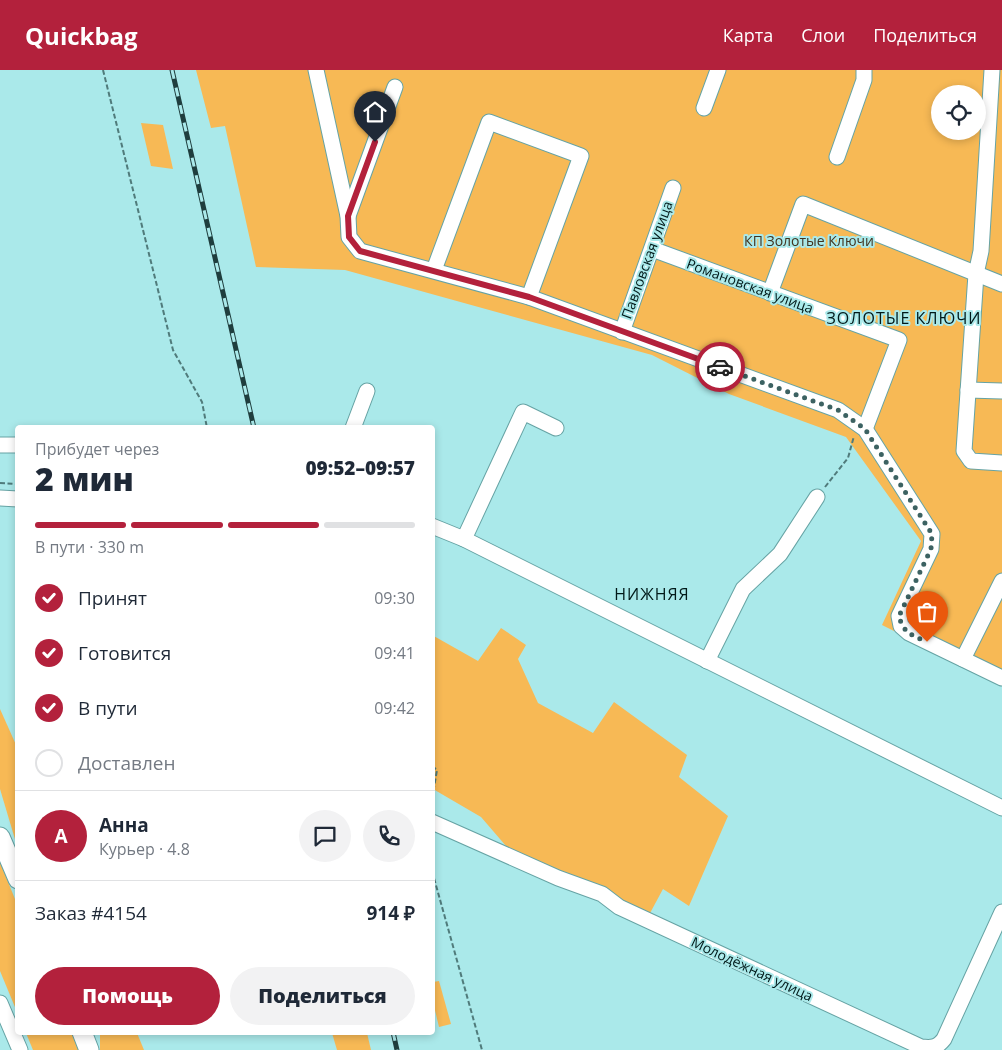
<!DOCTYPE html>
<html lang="ru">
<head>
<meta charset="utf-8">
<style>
	body { margin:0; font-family:"Open Sans",sans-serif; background:#f2f2f3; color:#1f2937; height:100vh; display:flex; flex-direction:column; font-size:19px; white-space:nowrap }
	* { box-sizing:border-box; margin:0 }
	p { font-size:16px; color:#747a83 }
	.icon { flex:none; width:28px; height:28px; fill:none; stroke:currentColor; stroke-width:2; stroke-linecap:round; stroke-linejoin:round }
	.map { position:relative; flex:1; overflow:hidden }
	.sheet { position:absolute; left:15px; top:355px; width:420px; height:610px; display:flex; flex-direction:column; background:#fff; border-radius:5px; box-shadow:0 2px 8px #0003 }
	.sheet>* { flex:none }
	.buttons { position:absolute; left:931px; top:15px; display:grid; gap:10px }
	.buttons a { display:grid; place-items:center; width:55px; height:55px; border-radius:50%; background:#fff; box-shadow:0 2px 8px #0003; font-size:25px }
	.pin { position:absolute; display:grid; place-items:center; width:42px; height:42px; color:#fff; margin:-51px -21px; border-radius:50% 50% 50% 0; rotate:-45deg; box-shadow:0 0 5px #0007 }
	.pin .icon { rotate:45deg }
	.courier { position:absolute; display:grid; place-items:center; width:50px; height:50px; margin:-25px; border:4px solid #b3213c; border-radius:50%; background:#fff; color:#222; box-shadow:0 1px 6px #0007 }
	.summary em { font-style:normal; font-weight:800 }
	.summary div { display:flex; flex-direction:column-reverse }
	.summary { display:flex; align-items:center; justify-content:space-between; height:85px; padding:0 20px }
	h1 { font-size:32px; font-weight:800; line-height:38px }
	.bar { display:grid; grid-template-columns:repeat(4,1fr); gap:8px 5px; align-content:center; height:60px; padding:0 20px }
	.bar i { height:6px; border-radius:4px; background:#e0e1e3 }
	.bar .selected { background:#b3213c }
	.bar p { grid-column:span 4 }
	.line { display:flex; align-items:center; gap:12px; padding:0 20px; border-top:1px solid #e0e1e3 }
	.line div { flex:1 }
	.round { display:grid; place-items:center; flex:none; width:52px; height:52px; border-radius:26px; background:#f2f2f3 }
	ol { padding:0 20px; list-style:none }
	li { display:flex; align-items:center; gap:15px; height:55px }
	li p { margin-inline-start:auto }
	li .icon { padding:5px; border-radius:50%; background:#b3213c; color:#fff; stroke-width:4 }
	li:last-child { color:#747a83 }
	li i { width:28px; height:28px; border:2px solid #e0e1e3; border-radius:50% }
	.button { display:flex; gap:10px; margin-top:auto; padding:10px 20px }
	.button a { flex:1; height:58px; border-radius:30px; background:#b3213c; color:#fff; font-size:20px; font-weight:800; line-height:58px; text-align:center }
	.button a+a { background:#f2f2f3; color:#1f2937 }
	header { display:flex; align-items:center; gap:30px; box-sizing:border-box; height:70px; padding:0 25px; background:#b3213c; color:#fff }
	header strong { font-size:24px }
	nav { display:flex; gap:28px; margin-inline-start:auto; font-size:18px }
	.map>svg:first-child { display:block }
	.green { fill:#f7b955; fill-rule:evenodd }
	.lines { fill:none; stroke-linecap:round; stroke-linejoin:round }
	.minor-casing { stroke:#66a3a4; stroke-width:17 }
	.major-casing { stroke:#66a3a4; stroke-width:21 }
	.path { stroke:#507b7b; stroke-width:2; stroke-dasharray:5 2.5; stroke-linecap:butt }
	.minor { stroke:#fff; stroke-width:15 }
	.major { stroke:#fff; stroke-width:19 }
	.rail-casing { stroke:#1f3e3e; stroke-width:5 }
	.rail { stroke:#aae9ea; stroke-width:3; stroke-dasharray:9; stroke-linecap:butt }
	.done { stroke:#3c6262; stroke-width:5; stroke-dasharray:0 9 }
	.route { stroke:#b3213c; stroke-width:6 }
	.labels { text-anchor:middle; stroke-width:4; stroke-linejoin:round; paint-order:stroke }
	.park-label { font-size:14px; fill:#423420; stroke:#aae9ea }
	.street-label { font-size:14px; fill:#011919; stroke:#aae9ea }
	.quarter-label { font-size:16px; letter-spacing:1px; fill:#011919; stroke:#aae9ea }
</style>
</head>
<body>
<header>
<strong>Quickbag</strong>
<nav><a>Карта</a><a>Слои</a><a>Поделиться</a></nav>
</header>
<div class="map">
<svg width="1002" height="980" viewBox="0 0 1002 980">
	<rect width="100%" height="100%" fill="#aae9ea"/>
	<g class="green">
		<path d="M196 0H1002V615L882 555 921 471 846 367 729 324 652 285 345 200 256 197 225 56 211 58ZM940 24H978V61H940Z"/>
		<path d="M141 53 163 55 173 99 151 96Z"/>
		<path d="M501 558 526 575 518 589 538 633 593 663 614 632 687 685 679 707 728 746 689 836 663 819 649 845 506 776 481 747 433 719 432 565 478 591Z"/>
		<path d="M0 639 17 677V776L0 719Z"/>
		<path d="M0 792 17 834V942L0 901Z"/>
		<path d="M439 911 451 954 439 957 433 932V912Z"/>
		<path d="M26 963H72L79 980H33Z"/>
		<path d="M100 963H137L144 980H100Z"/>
		<path d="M332 963H367L371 980H337Z"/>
	</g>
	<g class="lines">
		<defs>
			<g id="minor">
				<path d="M316 0 348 146 349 167 360 181 529 227 838 340 865 359 932 464 931 479 899 546 901 556 909 563 1002 608"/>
				<path d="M992 0 981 181 976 204 964 381 971 391 1002 393"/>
				<path d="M704 38 718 0"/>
				<path d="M837 87 864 10V0"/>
				<path d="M348 146 395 17"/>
				<path d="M652 179 899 270 865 359"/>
				<path d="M434 200 489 52 581 86 529 227"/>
				<path d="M770 223 803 134 1002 214"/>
				<path d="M622 262 673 118"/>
				<path d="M968 320 1002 321"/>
				<path d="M353 358 367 321"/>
				<path d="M0 375H18"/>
				<path d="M0 428 18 429"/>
				<path d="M432 456 464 469 1002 738"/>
				<path d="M464 469 523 342 556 358"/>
				<path d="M963 589 1002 511"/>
				<path d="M707 591 743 519 780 484 817 427"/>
				<path d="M432 752 558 808 602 824 619 837 921 977C932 978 937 978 944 969L1002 842"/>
				<path d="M0 933 20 980"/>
			</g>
			<g id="major">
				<path d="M0 767 18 809"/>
				<path d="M82 962 89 980"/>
			</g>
		</defs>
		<use href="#minor" class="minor-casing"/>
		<use href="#major" class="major-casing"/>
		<g class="path">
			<path d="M103 0 173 280 202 332 207 358"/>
			<path d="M0 413 18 414"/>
			<path d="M825 417 848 388 854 366"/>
			<path d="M432 696 437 700 432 729"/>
			<path d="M432 801 482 980"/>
		</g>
		<use href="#minor" class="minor"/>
		<use href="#major" class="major"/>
		<defs>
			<g id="rail">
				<path d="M172 0 254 358"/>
				<path d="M393 962 397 980"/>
			</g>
		</defs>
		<use href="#rail" class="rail-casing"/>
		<use href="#rail" class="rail"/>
	</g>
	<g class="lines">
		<path class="done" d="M720 297 838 340 865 359 932 464 931 479 899 546C903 563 912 565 927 572"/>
		<path class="route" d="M375 72 348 146 349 167 360 181 529 227 720 297"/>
	</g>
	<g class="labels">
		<g class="park-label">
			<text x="809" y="176">КП Золотые Ключи</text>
		</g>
		<g class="street-label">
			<text transform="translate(647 190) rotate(-70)" y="5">Павловская улица</text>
			<text transform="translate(750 216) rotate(20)" y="5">Романовская улица</text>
			<text transform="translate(752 899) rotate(25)" y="5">Молодёжная улица</text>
		</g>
		<g class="quarter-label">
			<text x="904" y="254">ЗОЛОТЫЕ КЛЮЧИ</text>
			<text x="652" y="530">НИЖНЯЯ</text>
		</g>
	</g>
</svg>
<div class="buttons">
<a><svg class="icon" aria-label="locate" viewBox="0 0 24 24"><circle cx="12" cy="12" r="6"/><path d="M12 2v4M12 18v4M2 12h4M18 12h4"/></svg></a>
</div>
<div class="pin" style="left:927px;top:572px;background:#ea580c"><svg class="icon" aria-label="bag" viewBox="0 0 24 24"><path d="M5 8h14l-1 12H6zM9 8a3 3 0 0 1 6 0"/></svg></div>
<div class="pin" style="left:375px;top:72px;background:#1f2937"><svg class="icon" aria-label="home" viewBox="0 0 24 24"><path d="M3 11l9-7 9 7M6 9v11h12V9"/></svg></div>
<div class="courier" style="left:720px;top:297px"><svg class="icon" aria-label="car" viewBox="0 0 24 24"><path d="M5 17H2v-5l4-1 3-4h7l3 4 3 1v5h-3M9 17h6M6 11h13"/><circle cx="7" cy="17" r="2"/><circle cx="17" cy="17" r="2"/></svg></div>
<section class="sheet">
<div class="summary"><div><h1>2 мин</h1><p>Прибудет через</p></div><em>09:52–09:57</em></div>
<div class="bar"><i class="selected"></i><i class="selected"></i><i class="selected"></i><i></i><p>В пути · 330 m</p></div>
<ol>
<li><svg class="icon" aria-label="check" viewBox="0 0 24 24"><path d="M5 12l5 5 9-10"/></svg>Принят<p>09:30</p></li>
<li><svg class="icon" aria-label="check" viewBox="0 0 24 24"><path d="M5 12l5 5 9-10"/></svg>Готовится<p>09:41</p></li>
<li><svg class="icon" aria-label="check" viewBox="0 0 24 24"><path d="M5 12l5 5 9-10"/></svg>В пути<p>09:42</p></li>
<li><i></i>Доставлен</li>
</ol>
<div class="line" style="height:90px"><b class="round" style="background:#b3213c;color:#fff">А</b><div><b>Анна</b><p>Курьер · 4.8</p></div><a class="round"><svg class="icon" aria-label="chat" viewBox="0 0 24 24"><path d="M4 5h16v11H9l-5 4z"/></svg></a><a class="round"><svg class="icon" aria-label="phone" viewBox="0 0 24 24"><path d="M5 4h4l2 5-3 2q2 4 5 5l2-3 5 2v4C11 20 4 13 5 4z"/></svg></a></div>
<div class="line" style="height:65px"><div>Заказ #4154</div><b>914 ₽</b></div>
<div class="button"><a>Помощь</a><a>Поделиться</a></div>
</section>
</div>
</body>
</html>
